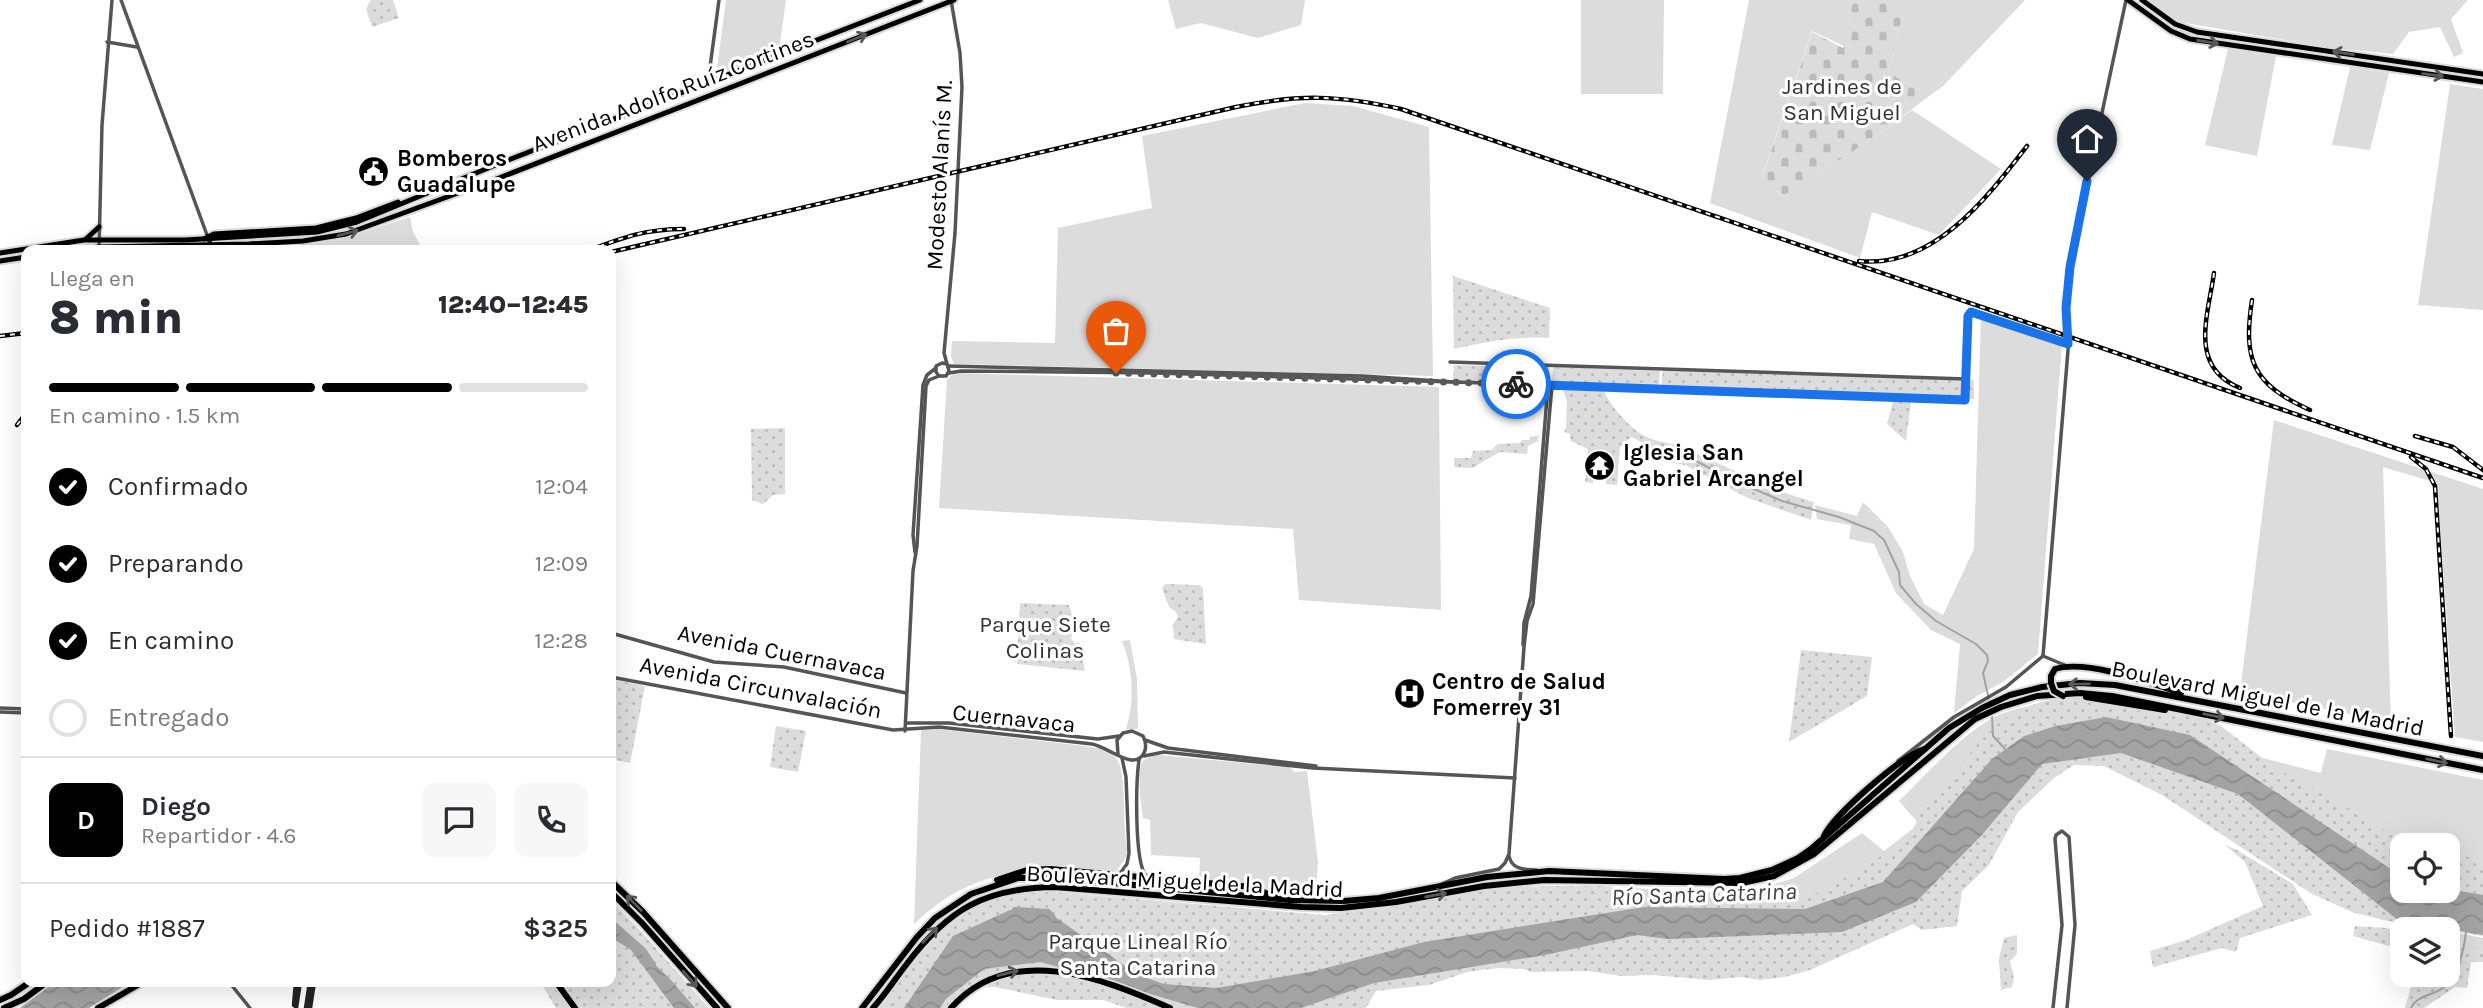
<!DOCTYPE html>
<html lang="es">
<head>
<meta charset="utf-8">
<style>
	body { margin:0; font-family:Karla,sans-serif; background:#f7f7f7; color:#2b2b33; height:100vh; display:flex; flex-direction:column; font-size:26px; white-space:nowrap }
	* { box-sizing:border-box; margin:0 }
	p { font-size:23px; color:#7c7c81 }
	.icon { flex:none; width:38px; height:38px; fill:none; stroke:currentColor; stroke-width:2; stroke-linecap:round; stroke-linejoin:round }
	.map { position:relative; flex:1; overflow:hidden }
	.sheet { position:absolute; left:21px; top:245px; width:595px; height:742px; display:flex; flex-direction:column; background:#fff; border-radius:14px; box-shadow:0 7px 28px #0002 }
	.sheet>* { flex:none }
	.fabs { position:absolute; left:2390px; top:833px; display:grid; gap:14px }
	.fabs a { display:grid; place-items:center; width:70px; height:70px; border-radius:14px; background:#fff; box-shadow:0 7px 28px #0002; font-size:35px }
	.pin { position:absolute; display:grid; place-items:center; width:60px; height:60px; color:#fff; margin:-72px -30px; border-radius:50% 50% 50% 0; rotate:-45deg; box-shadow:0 0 7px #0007 }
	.pin .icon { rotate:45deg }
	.courier { position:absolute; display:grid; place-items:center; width:70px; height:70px; margin:-35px; border:5px solid #1a73e8; border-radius:50%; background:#fff; color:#222; box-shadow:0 2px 9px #0007 }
	.head em { font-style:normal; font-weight:800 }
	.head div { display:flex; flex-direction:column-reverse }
	.head { display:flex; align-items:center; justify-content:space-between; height:119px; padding:0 28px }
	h1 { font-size:46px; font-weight:800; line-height:52px }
	.bar { display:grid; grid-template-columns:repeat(4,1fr); gap:10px 7px; align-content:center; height:84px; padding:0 28px }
	.bar i { height:9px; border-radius:5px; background:#e1e1e2 }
	.bar .current { background:#000 }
	.bar p { grid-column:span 4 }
	.line { display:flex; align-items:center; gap:18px; padding:0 28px; border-top:2px solid #e1e1e2 }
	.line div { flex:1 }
	.round { display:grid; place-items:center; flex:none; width:74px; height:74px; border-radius:14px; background:#f7f7f7 }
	ol { padding:0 28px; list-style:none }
	li { display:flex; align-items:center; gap:21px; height:77px }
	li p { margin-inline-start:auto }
	li .icon { padding:7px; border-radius:50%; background:#000; color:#fff; stroke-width:4 }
	li:last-child { color:#7c7c81 }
	li i { width:38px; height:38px; border:4px solid #e1e1e2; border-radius:50% }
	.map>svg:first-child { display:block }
	.green { fill:#dcdcdc }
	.cemetery { fill:url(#cemetery-stones) }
	.park { fill:url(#park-dots) }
	.water { fill:url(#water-waves) }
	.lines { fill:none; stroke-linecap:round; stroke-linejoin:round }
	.stream { stroke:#a3a3a3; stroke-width:2 }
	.river { stroke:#a3a3a3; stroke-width:6 }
	.primary-casing { stroke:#dbdbdb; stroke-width:9 }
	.trunk-casing { stroke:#dbdbdb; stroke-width:10 }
	.tertiary { stroke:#555; stroke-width:3.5 }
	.secondary { stroke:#222; stroke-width:4.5 }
	.primary { stroke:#000; stroke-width:5 }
	.trunk { stroke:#000; stroke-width:6 }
	.rail-casing { stroke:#000; stroke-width:4.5 }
	.rail { stroke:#fff; stroke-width:2; stroke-dasharray:5; stroke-linecap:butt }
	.trunk-bridge-casing { stroke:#dbdbdb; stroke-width:10; stroke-linecap:butt }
	.trunk-bridge { stroke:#000; stroke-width:6 }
	.oneway { stroke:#595959 }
	.done { stroke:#595959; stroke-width:7; stroke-dasharray:0 12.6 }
	.route { stroke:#1a73e8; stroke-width:9 }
	.labels { text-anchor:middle; stroke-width:6; stroke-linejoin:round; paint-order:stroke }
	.park-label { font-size:23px; fill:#333; stroke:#fff }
	.street-label { font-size:23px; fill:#000; stroke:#fff }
	.poi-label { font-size:23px; font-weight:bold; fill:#000; stroke:#fff; text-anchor:start }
	.water-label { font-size:24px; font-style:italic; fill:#444; stroke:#fff }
</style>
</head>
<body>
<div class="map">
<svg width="2483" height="1008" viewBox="0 0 2483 1008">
	<defs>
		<pattern id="cemetery-stones" width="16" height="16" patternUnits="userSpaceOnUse" patternTransform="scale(1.75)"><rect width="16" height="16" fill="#dcdcdc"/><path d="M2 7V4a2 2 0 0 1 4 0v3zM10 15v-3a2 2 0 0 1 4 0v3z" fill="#bbb"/></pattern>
		<pattern id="park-dots" width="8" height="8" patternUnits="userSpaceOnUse" patternTransform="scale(1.75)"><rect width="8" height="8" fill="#dcdcdc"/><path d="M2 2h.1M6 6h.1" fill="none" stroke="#bbb" stroke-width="1.8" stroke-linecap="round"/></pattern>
		<pattern id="water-waves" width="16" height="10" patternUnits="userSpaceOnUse" patternTransform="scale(1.75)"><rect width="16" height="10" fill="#a3a3a3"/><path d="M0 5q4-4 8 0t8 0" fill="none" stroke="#8b8b8b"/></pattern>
	</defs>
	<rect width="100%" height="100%" fill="#fff"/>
	<g class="green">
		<path d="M726 0H786L779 51 716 75Z"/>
		<path d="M1168 0H1305L1301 25 1258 38 1201 23 1176 29Z"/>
		<path d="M1581 0H1664L1663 94H1581Z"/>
		<path d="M1749 0H1853L1844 46 1812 31 1762 177 1782 196 1881 133 1912 110 2001 169 1939 235 1872 212 1860 258 1710 203Z"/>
		<path d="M1907 0H2025L1943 86 1929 96 1888 72Z"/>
		<path d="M2148 0H2468L2451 19 2463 53 2454 57 2440 27 2409 32 2393 54 2332 48 2180 22 2168 16Z"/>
		<path d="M2228 49 2276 56 2257 156 2205 145Z"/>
		<path d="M2350 67 2389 73 2370 150 2332 145Z"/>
		<path d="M2450 84 2483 89V310L2418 305Z"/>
		<path d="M1305 103 1353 106 1429 127 1433 376 954 364 951 357 952 341 1055 343 1058 228 1152 208 1142 136Z"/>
		<path d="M410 217 413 232 423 250H304V245L339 240Z"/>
		<path d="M1981 315 2062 344 2038 654 2003 682 1977 696 1954 713 1960 644 1931 630 1896 593 1874 544 1849 539 1851 525 1817 519 1815 505 1857 516 1863 502 1888 527 1903 552 1910 576 1924 604 1943 615 1974 549Z"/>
		<path d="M954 373 1439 387 1441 610 1299 600 1293 529 939 508 947 380Z"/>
		<path d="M2274 420 2483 489V742L2455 737 2437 483 2383 467 2391 722 2240 692Z"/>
		<path d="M1130 640 1137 679 1138 727 1137 729H1126C1135 703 1133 667 1122 641Z"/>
		<path d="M2053 703 2108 705 2138 709 2221 729 2251 755 2321 773 2327 749 2483 780V896L2448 890V845H2403V877L2323 819 2190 735 2106 717 2069 718 2024 736 1992 759 1944 824 1909 866 1867 891 1814 904H1759L1721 900 1722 893 1753 891 1794 878 1862 833 1884 851 1919 824 1899 801C1928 773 1955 741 1989 720 2004 710 2035 704 2053 703Z"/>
		<path d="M938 729 1085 746C1096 748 1108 749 1116 758 1128 772 1121 828 1128 851L1124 861 1113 875C1032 868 977 864 914 924L921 730Z"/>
		<path d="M1159 755 1266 765H1287L1295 772 1307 771 1318 862 1316 890H1321V894L1225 886 1199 880 1200 858 1151 855 1150 820 1143 818C1141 806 1136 770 1143 761 1147 757 1154 756 1159 755Z"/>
		<path d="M2448 931 2483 938V953L2448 947Z"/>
	</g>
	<path class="cemetery" d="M1853 0H1907L1888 72 1929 96 1881 133 1783 196 1762 178 1812 32 1843 48Z"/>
	<g class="park">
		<path d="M371 0H393L399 18 372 27 366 9Z"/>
		<path d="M1453 276 1550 308 1549 338C1516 336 1486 342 1454 349Z"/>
		<path d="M1454 365 1549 367 1548 381H1456L1453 379Z"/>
		<path d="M1553 367 1660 371 1659 386 1552 383Z"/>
		<path d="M1663 369 1974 380V399L1661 388Z"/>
		<path d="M1561 385 1603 386C1603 398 1628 425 1638 432 1652 442 1669 442 1684 448 1728 466 1768 490 1814 502L1811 520 1748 498 1685 465 1656 460V451L1632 437 1620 446 1617 485 1606 484 1607 455 1596 454 1593 483 1585 482 1588 449 1571 441 1570 434 1564 432 1566 428 1567 401Z"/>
		<path d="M1893 401 1911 402 1906 441 1887 424Z"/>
		<path d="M785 428V494L773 495 763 504 752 500 751 429Z"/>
		<path d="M1539 435 1538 441 1528 446 1527 454 1500 452 1472 468 1454 467V458H1471L1473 451 1491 450 1498 444 1520 443 1522 440H1530V437Z"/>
		<path d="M1165 584 1199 585 1203 588 1206 644 1174 639 1173 625 1178 616 1175 611 1169 607 1162 588Z"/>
		<path d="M1020 603 1069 605 1077 631 1073 632 1071 638 1074 643H1079L1085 671 1017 664Z"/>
		<path d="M1801 650 1872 657 1867 696 1789 742Z"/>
		<path d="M611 679 645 686 630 763 611 759Z"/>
		<path d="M2067 697H2088L2207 719 2221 726 2270 764 2297 781 2328 795 2383 830 2428 845H2403V891H2448V851L2483 861V936L2383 920 2352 912 2312 894 2162 795 2104 766 2074 765 2054 778 2018 812 1989 865 1962 891 1957 926 1922 930 1913 924 1810 970 1785 977 1760 980 1741 977 1709 980 1653 975 1621 976 1588 971 1532 972 1523 969 1498 968 1467 972 1429 985 1376 991 1366 1008H1127L1103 1000H1057L995 987 975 988 953 1008H877C895 988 910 964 927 943 960 903 1004 892 1053 892L1324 915 1384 908 1500 888 1546 886H1600L1799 898 1820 892C1851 874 1883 859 1909 833 1916 826 1917 820 1922 811 1926 803 1943 787 1950 779 1988 731 2002 706 2067 697Z"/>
		<path d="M776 726 806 731 798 772 770 767Z"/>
		<path d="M2225 845 2237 850 2293 884 2312 915 2240 938 2236 952 2222 948 2153 967 2150 951 2186 940 2263 906 2245 862Z"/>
		<path d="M611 900 641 931 709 1008H556L540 982H611Z"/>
		<path d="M2355 926 2387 928 2403 934V950L2353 936Z"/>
		<path d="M2017 935V954L2010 961C2012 970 2016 977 2012 987L2001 990 1999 958 2004 938Z"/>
		<path d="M2448 946 2483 953V962H2471L2467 988 2455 987 2424 1008H2405L2414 975H2448Z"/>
	</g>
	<g class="water">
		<path d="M2106 717 2190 735 2403 877V891L2448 889 2483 895V935L2398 920 2238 794 2121 753 2042 764 1981 836 1916 902 1842 932 1668 939 1637 935 1545 955 1374 983 1301 1008H1198L1041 962 984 969 946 999 940 1008H904L953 936 1010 910 1048 912 1138 975 1164 984 1216 988 1315 971 1424 942 1644 907 1805 909 1883 882 1992 759 2024 736 2056 726Z"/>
		<path d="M611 922 671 980 695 1008H674L631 950 611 937Z"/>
		<path d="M53 982H131L89 1008H20Z"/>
	</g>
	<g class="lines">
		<g class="stream">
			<path d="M1658 449 1694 460 1733 480 1782 501 1839 517 1874 531 1884 540 1899 572 1900 585 1916 604 1936 621 1976 644 1987 655 1988 661 1983 673 1990 704"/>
			<path d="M1992 716 1993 736 2005 749"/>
			<path d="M2411 1008C2417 995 2432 996 2443 988 2458 976 2464 950 2466 932"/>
		</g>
		<g class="river">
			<path d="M1015 910 1048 912 1053 918"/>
			<path d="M611 922 643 950 653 965"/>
		</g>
		<defs>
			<g id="primary">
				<path d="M2128 0 2171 31 2190 39 2483 82"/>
				<path d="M2142 0 2175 24 2197 32 2483 74"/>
				<path d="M86 239 99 227"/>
				<path d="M204 239 214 234 316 228 356 218 398 202"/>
				<path d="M71 250 99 247 249 244 303 241 346 234 499 178 954 0"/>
				<path d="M0 253 84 240H185L317 232 357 222 493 166 920 0"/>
				<path d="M0 261 26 257"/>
			</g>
			<g id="trunk">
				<path d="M2051 683V676L2055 669C2086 659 2151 683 2181 693"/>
				<path d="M2086 697 2165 710"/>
				<path d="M1824 836C1834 815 1902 755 1925 749"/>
				<path d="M997 880 1027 870 1050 869 1252 887 1275 897"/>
				<path d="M611 881 643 912 728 1008"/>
				<path d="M611 892 642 923 717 1008"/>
				<path d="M556 982 575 1008"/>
				<path d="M0 1000 11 995 30 982"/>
				<path d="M4 1008 24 999 47 982"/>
				<path d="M98 1008 143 982"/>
				<path d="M862 1008 917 937 935 918 971 894 1018 878H1062L1289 900 1344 901 1379 898 1487 877 1549 871 1724 879 1740 878 1772 870 1798 858 1811 849 1949 728 1982 708 2010 695 2042 687 2080 683 2115 685 2483 756"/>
				<path d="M873 1008C885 995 895 979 906 965 948 909 985 888 1055 887L1302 907 1341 908 1396 902 1484 886 1544 880 1742 883 1774 876 1814 854 1975 719 2001 707 2037 696 2080 693 2112 696 2483 770"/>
				<path d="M951 1008C1010 941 1101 978 1170 1008"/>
			</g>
		</defs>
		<use href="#primary" class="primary-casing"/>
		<use href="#trunk" class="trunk-casing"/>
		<g class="tertiary">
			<path d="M121 0 207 235"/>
			<path d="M107 42 137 47"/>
			<path d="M708 82 719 0"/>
			<path d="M99 250 102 125 112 0"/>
			<path d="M1450 362 1966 379"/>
			<path d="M947 364 942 363 936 366V372L939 376H946L949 371 944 353 955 233 962 87 960 53 951 0"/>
			<path d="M948 366 1362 376 1454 382 1965 400 1968 316 1971 312 2068 344"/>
			<path d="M949 373 961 371 1156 373 1454 382"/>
			<path d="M915 552 913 535 923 385 927 375 936 368"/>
			<path d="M611 633 714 662 784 667 906 693"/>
			<path d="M1523 645 1524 623 1531 596 1548 385"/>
			<path d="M2043 656 2069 338 2066 308 2072 254 2126 0"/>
			<path d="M2043 656 2067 666"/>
			<path d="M611 677 893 730 939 727 1092 744C1109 747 1134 772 1144 753 1147 747 1146 742 1143 736L1132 731 1123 733 1117 740 1118 754"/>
			<path d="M0 708 26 709"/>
			<path d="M0 712 26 713"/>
			<path d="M906 723H949L1098 739 1119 736"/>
			<path d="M905 731 913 571 917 546 926 386 929 380 939 376"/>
			<path d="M1145 740 1168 748 1316 766"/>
			<path d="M1144 756 1164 752 1313 768 1515 778"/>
			<path d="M1139 760C1136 781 1134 861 1146 876"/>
			<path d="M1898 761 1954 717 2006 687 2043 656"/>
			<path d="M1509 856C1512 870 1524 869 1536 870"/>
			<path d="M1119 875 1127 864 1129 853 1126 777 1122 758"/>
			<path d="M1442 884 1455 878 1499 869 1505 863 1509 854 1524 647 1527 621 1533 604 1552 385"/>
			<path d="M229 982 250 1008"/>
			<path d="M2053 1008 2062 925 2055 839 2056 835 2062 831 2069 837 2075 925 2067 1008"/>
		</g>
		<g class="secondary">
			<path d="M208 236 212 250"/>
			<path d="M294 1005 296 982"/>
			<path d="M296 1008 300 982"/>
			<path d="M306 1008 310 982"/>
			<path d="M310 1008 314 982"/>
		</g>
		<use href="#primary" class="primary"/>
		<use href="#trunk" class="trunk"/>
		<defs>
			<g id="rail">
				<path d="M537 250H543"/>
				<path d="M590 250C624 237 646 229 684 229"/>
				<path d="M611 252 1236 107C1300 94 1338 95 1401 109L2483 478"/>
				<path d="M1859 261C1933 269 1987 198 2027 146"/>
				<path d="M2214 273C2208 316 2188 367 2240 388"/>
				<path d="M2252 300C2243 360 2252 384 2310 410"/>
				<path d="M0 336 26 333"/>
				<path d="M17 425 26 413"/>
				<path d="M2415 436 2453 447 2483 470"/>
				<path d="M2411 457 2426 469 2435 486 2451 736"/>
			</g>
		</defs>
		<use href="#rail" class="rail-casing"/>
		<use href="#rail" class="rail"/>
		<defs>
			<path id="trunk-bridge" d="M2051 683 2054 691 2063 696"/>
		</defs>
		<use href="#trunk-bridge" class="trunk-bridge-casing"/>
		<use href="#trunk-bridge" class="trunk-bridge"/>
	</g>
	<defs><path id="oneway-shaft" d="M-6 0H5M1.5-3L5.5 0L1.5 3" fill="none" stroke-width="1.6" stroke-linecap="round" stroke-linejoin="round" transform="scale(1.75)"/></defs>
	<g class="oneway">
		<use href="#oneway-shaft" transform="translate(857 38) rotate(-22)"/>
		<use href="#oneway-shaft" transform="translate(2208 42) rotate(9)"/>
		<use href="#oneway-shaft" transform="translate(2343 53) rotate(-171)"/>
		<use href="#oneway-shaft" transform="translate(2433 75) rotate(8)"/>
		<use href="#oneway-shaft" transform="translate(348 233) rotate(-15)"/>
		<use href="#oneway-shaft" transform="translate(2079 684) rotate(179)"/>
		<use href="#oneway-shaft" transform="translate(2214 716) rotate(11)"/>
		<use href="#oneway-shaft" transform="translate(2437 761) rotate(12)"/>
		<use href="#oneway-shaft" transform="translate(1436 895) rotate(-10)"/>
		<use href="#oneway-shaft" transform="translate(634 903) rotate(-135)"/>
		<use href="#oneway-shaft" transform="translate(930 935) rotate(-46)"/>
		<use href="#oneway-shaft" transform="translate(1008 973) rotate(-14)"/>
		<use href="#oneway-shaft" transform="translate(690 979) rotate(49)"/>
	</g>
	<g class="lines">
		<path class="done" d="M1116 373 1516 384"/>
		<path class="route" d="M1516 384 1965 400 1968 316 1971 312 2068 344 2066 308 2070 267 2087 181"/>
	</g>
	<defs>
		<symbol id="civic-disc" viewBox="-11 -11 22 22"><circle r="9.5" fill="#000" stroke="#fff"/><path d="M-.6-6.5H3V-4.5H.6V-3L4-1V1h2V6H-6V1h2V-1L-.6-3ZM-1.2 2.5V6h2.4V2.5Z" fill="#fff"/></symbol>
		<symbol id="temple-disc" viewBox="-11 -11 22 22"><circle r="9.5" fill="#000" stroke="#fff"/><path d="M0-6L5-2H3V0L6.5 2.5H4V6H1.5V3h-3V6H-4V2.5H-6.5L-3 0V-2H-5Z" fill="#fff"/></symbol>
		<symbol id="hospital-disc" viewBox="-11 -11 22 22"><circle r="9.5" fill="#000" stroke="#fff"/><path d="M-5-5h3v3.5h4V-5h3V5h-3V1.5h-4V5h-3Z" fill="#fff"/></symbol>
	</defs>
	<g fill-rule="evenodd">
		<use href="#civic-disc" x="356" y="154" width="35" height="35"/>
		<use href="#temple-disc" x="1582" y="448" width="35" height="35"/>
		<use href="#hospital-disc" x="1392" y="676" width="35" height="35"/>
	</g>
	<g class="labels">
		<g class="park-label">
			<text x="1842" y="94">Jardines de<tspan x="1842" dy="26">San Miguel</tspan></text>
			<text x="1045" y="632">Parque Siete<tspan x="1045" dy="26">Colinas</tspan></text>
			<text x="1138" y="949">Parque Lineal Río<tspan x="1138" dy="26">Santa Catarina</tspan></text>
		</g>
		<g class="street-label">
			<text transform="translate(673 91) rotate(-21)" y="8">Avenida Adolfo Ruíz Cortines</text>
			<text transform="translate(939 175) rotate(-87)" y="8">Modesto Alanís M.</text>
			<text transform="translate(782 652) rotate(11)" y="8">Avenida Cuernavaca</text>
			<text transform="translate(761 687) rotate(11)" y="8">Avenida Circunvalación</text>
			<text transform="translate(2268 698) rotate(11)" y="8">Boulevard Miguel de la Madrid</text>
			<text transform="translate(1014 718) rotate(6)" y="8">Cuernavaca</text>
			<text transform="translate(1185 881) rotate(3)" y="8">Boulevard Miguel de la Madrid</text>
		</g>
		<g class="poi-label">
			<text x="397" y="166">Bomberos<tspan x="397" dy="26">Guadalupe</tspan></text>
			<text x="1623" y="460">Iglesia San<tspan x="1623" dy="26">Gabriel Arcangel</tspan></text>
			<text x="1432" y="689">Centro de Salud<tspan x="1432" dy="26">Fomerrey 31</tspan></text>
		</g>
		<g class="water-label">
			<text transform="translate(1704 894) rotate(-2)" y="8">Río Santa Catarina</text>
		</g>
	</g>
</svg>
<div class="fabs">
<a><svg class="icon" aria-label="locate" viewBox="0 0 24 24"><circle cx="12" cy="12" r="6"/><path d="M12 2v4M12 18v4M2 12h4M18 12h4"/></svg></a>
<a><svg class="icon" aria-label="layers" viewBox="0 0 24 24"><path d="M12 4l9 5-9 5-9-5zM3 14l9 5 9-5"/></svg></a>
</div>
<div class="pin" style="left:1116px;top:373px;background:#ea580c"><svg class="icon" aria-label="bag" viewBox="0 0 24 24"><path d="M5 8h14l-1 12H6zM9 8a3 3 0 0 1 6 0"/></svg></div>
<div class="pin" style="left:2087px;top:181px;background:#1f2937"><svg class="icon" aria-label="home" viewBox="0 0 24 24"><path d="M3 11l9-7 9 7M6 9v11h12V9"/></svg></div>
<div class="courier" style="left:1516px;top:384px"><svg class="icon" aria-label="bike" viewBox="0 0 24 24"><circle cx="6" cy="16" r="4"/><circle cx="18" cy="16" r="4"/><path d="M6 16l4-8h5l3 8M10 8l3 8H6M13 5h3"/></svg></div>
<section class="sheet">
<div class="head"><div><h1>8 min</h1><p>Llega en</p></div><em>12:40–12:45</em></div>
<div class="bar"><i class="current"></i><i class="current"></i><i class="current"></i><i></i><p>En camino · 1.5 km</p></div>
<ol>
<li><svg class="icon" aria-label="check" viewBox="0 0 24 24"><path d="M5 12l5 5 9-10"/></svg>Confirmado<p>12:04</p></li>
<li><svg class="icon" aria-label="check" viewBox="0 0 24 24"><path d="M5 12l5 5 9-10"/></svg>Preparando<p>12:09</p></li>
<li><svg class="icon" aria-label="check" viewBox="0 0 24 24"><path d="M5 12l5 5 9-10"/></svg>En camino<p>12:28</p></li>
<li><i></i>Entregado</li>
</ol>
<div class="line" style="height:126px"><b class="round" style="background:#000;color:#fff">D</b><div><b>Diego</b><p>Repartidor · 4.6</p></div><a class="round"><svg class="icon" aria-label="chat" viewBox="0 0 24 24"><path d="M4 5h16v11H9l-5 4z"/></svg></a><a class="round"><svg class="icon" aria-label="phone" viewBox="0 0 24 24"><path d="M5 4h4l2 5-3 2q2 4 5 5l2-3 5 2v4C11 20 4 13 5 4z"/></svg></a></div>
<div class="line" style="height:91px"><div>Pedido #1887</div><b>$325</b></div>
</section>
</div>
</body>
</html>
